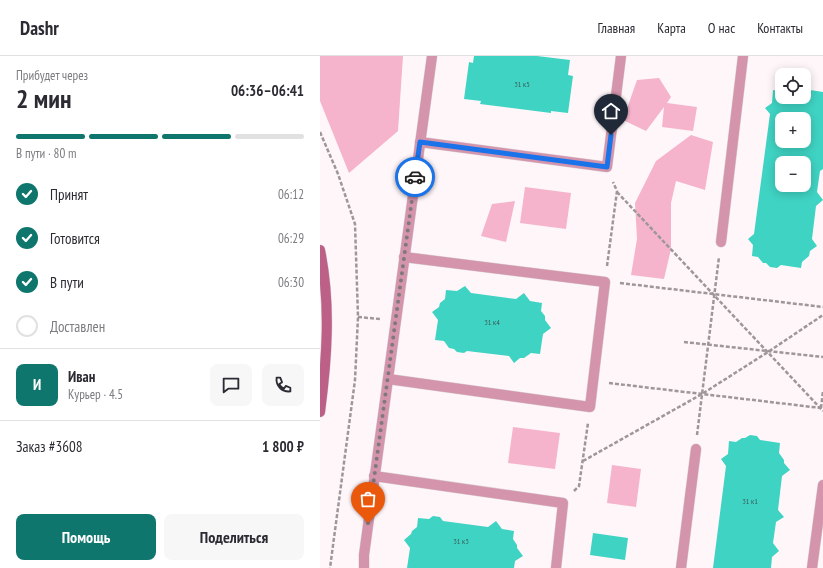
<!DOCTYPE html>
<html lang="ru">
<head>
<meta charset="utf-8">
<style>
	body { margin:0; font-family:"PT Sans Narrow",sans-serif; background:#f7f7f7; color:#2b2b33; height:100vh; display:flex; flex-direction:column; font-size:15px; white-space:nowrap }
	* { box-sizing:border-box; margin:0 }
	p { font-size:13px; color:#7c7c81 }
	.icon { flex:none; width:22px; height:22px; fill:none; stroke:currentColor; stroke-width:2; stroke-linecap:round; stroke-linejoin:round }
	.map { position:relative; flex:1; overflow:hidden }
	.panel { display:flex; flex-direction:column; background:#fff; width:320px }
	.panel>* { flex:none }
	.buttons { position:absolute; left:455px; top:12px; display:grid; gap:8px }
	.buttons a { display:grid; place-items:center; width:36px; height:36px; border-radius:8px; background:#fff; box-shadow:0 2px 10px #0003; font-size:20px }
	.pin { position:absolute; display:grid; place-items:center; width:34px; height:34px; color:#fff; margin:-41px -17px; border-radius:50% 50% 50% 0; rotate:-45deg; box-shadow:0 0 4px #0007 }
	.pin .icon { rotate:45deg }
	.courier { position:absolute; display:grid; place-items:center; width:40px; height:40px; margin:-20px; border:3px solid #1a73e8; border-radius:50%; background:#fff; color:#222; box-shadow:0 1px 5px #0007 }
	.overview em { font-style:normal; font-weight:700 }
	.overview div { display:flex; flex-direction:column-reverse }
	.overview { display:flex; align-items:center; justify-content:space-between; height:68px; padding:0 16px }
	h1 { font-size:26px; font-weight:700; line-height:30px }
	.bar { display:grid; grid-template-columns:repeat(4,1fr); gap:6px 4px; align-content:center; height:48px; padding:0 16px }
	.bar i { height:5px; border-radius:3px; background:#e1e1e2 }
	.bar .selected { background:#0f766e }
	.bar p { grid-column:span 4 }
	.line { display:flex; align-items:center; gap:10px; padding:0 16px; border-top:1px solid #e1e1e2 }
	.line div { flex:1 }
	.round { display:grid; place-items:center; flex:none; width:42px; height:42px; border-radius:8px; background:#f7f7f7 }
	ol { padding:0 16px; list-style:none }
	li { display:flex; align-items:center; gap:12px; height:44px }
	li p { margin-inline-start:auto }
	li .icon { padding:4px; border-radius:50%; background:#0f766e; color:#fff; stroke-width:4 }
	li:last-child { color:#7c7c81 }
	li i { width:22px; height:22px; border:2px solid #e1e1e2; border-radius:50% }
	.primary-button { display:flex; gap:8px; margin-top:auto; padding:8px 16px }
	.primary-button a { flex:1; height:46px; border-radius:8px; background:#0f766e; color:#fff; font-size:16px; font-weight:700; line-height:46px; text-align:center }
	.primary-button a+a { background:#f7f7f7; color:#2b2b33 }
	header { display:flex; align-items:center; gap:24px; box-sizing:border-box; height:56px; padding:0 20px; background:#fff; border-bottom:1px solid #e1e1e2 }
	header strong { font-size:19px }
	nav { display:flex; gap:22px; margin-inline-start:auto; font-size:14px }
	main { display:flex; flex:1; min-height:0 }
	.map>svg:first-child { display:block }
	.green { fill:#f5b4cc }
	.building { fill:#3fd3c3; fill-rule:evenodd }
	.lines { fill:none; stroke-linecap:round; stroke-linejoin:round }
	.lane-casing { stroke:#dcd3d6; stroke-width:11 }
	.secondary-casing { stroke:#dcd3d6; stroke-width:11 }
	.path { stroke:#9d9799; stroke-width:2.5; stroke-dasharray:4 2; stroke-linecap:butt }
	.lane { stroke:#d494ac; stroke-width:10 }
	.secondary { stroke:#bc6087; stroke-width:10 }
	.done { stroke:#7f797b; stroke-width:4; stroke-dasharray:0 7.2 }
	.route { stroke:#1a73e8; stroke-width:5 }
	.labels { text-anchor:middle; stroke-width:3.5; stroke-linejoin:round; paint-order:stroke }
	.number-label { font-size:8px; fill:#3b5d5a }
</style>
</head>
<body>
<header>
<strong>Dashr</strong>
<nav><a>Главная</a><a>Карта</a><a>О нас</a><a>Контакты</a></nav>
</header>
<main>
<section class="panel">
<div class="overview"><div><h1>2 мин</h1><p>Прибудет через</p></div><em>06:36–06:41</em></div>
<div class="bar"><i class="selected"></i><i class="selected"></i><i class="selected"></i><i></i><p>В пути · 80 m</p></div>
<ol>
<li><svg class="icon" aria-label="check" viewBox="0 0 24 24"><path d="M5 12l5 5 9-10"/></svg>Принят<p>06:12</p></li>
<li><svg class="icon" aria-label="check" viewBox="0 0 24 24"><path d="M5 12l5 5 9-10"/></svg>Готовится<p>06:29</p></li>
<li><svg class="icon" aria-label="check" viewBox="0 0 24 24"><path d="M5 12l5 5 9-10"/></svg>В пути<p>06:30</p></li>
<li><i></i>Доставлен</li>
</ol>
<div class="line" style="height:72px"><b class="round" style="background:#0f766e;color:#fff">И</b><div><b>Иван</b><p>Курьер · 4.5</p></div><a class="round"><svg class="icon" aria-label="chat" viewBox="0 0 24 24"><path d="M4 5h16v11H9l-5 4z"/></svg></a><a class="round"><svg class="icon" aria-label="phone" viewBox="0 0 24 24"><path d="M5 4h4l2 5-3 2q2 4 5 5l2-3 5 2v4C11 20 4 13 5 4z"/></svg></a></div>
<div class="line" style="height:52px"><div>Заказ #3608</div><b>1 800 ₽</b></div>
<div class="primary-button"><a>Помощь</a><a>Поделиться</a></div>
</section>
<div class="map">
<svg width="503" height="512" viewBox="0 0 503 512">
	<rect width="100%" height="100%" fill="#fff6f9"/>
	<g class="green">
		<path d="M0 0H83L78 75 29 117 0 45Z"/>
		<path d="M339 22 351 41 347 47 377 51 373 75 342 71 344 51 326 75 303 64 317 24Z"/>
		<path d="M371 79 393 86 385 134 356 125 351 147V193L344 223 311 219 317 183 315 147 336 105Z"/>
		<path d="M205 131 251 137 246 173 200 167Z"/>
		<path d="M195 145 186 186 161 180 172 148Z"/>
		<path d="M193 371 240 377 235 413 188 407Z"/>
		<path d="M292 409 321 413 316 451 287 447Z"/>
	</g>
	<g class="building">
		<path d="M154 0H217L250 4 248 19 253 20 248 57 231 55V57L160 48 161 45 144 43 149 6 153 7Z"/>
		<path d="M484 33 503 36V113L500 115 497 136 503 144 496 150 492 183 497 190 490 195 489 200 482 206 481 212 461 209 457 212 450 211 446 207H443L438 201 432 200 433 189 428 183 434 178 450 58 445 52 452 47 453 34 460 35 462 34V41H484ZM462 63H484V85H462ZM462 107H484V129H462Z"/>
		<path d="M145 230 151 237 196 243 204 237 210 245 222 247 221 255 225 260V264L231 272 223 278 220 298 211 297 204 302H200L194 307 189 300 147 295 144 297 137 296 134 293 129 292 124 285 115 284 118 264 112 256 119 251 120 247 125 243 126 234 137 235Z"/>
		<path d="M430 379 437 380 440 384 460 387 459 397 464 404V407L470 414 462 420 458 454 464 461 456 466 453 487 459 495 452 501 451 512H393L406 410 401 403 408 398 409 385 416 386 422 382H425Z"/>
		<path d="M113 460 120 461 123 465 168 471 176 465 182 473 194 475 193 483 197 489V492L203 500 195 505 194 512H87L90 492 84 484 91 478 92 475 97 471 98 462 109 463Z"/>
		<path d="M273 477 308 482 305 504 270 499Z"/>
	</g>
	<g class="lines">
		<defs>
			<g id="lane">
				<path d="M100 86 287 111 301 0"/>
				<path d="M401 186 423 0"/>
				<path d="M68 323 270 351 285 226 84 201"/>
				<path d="M54 420 243 447 236 512"/>
				<path d="M44 512V499L112 0"/>
				<path d="M361 512 376 393"/>
				<path d="M492 512 503 429"/>
			</g>
			<path id="secondary" d="M0 194C11 248 7 303 0 356"/>
		</defs>
		<use href="#lane" class="lane-casing"/>
		<use href="#secondary" class="secondary-casing"/>
		<g class="path">
			<path d="M0 76 18 118 35 168 38 261 35 324 10 512"/>
			<path d="M297 136 503 355"/>
			<path d="M287 210 297 135 293 126"/>
			<path d="M300 227 503 251"/>
			<path d="M38 261 60 263"/>
			<path d="M364 286 503 301"/>
			<path d="M289 327 501 352"/>
			<path d="M501 352 503 335"/>
			<path d="M377 379 399 201"/>
			<path d="M263 405 382 338 448 296 503 259"/>
			<path d="M254 435 259 430 268 367"/>
		</g>
		<use href="#lane" class="lane"/>
		<use href="#secondary" class="secondary"/>
	</g>
	<g class="lines">
		<path class="done" d="M48 467 95 121"/>
		<path class="route" d="M95 121 100 86 287 111 291 79"/>
	</g>
	<g class="labels">
		<g class="number-label">
			<text x="202" y="31">31 к5</text>
			<text x="172" y="269">31 к4</text>
			<text x="430" y="448">31 к1</text>
			<text x="141" y="488">31 к3</text>
		</g>
	</g>
</svg>
<div class="buttons">
<a><svg class="icon" aria-label="locate" viewBox="0 0 24 24"><circle cx="12" cy="12" r="6"/><path d="M12 2v4M12 18v4M2 12h4M18 12h4"/></svg></a>
<a>+</a>
<a>−</a>
</div>
<div class="pin" style="left:48px;top:467px;background:#ea580c"><svg class="icon" aria-label="bag" viewBox="0 0 24 24"><path d="M5 8h14l-1 12H6zM9 8a3 3 0 0 1 6 0"/></svg></div>
<div class="pin" style="left:291px;top:79px;background:#1f2937"><svg class="icon" aria-label="home" viewBox="0 0 24 24"><path d="M3 11l9-7 9 7M6 9v11h12V9"/></svg></div>
<div class="courier" style="left:95px;top:121px"><svg class="icon" aria-label="car" viewBox="0 0 24 24"><path d="M5 17H2v-5l4-1 3-4h7l3 4 3 1v5h-3M9 17h6M6 11h13"/><circle cx="7" cy="17" r="2"/><circle cx="17" cy="17" r="2"/></svg></div>
</div>
</main>
</body>
</html>
